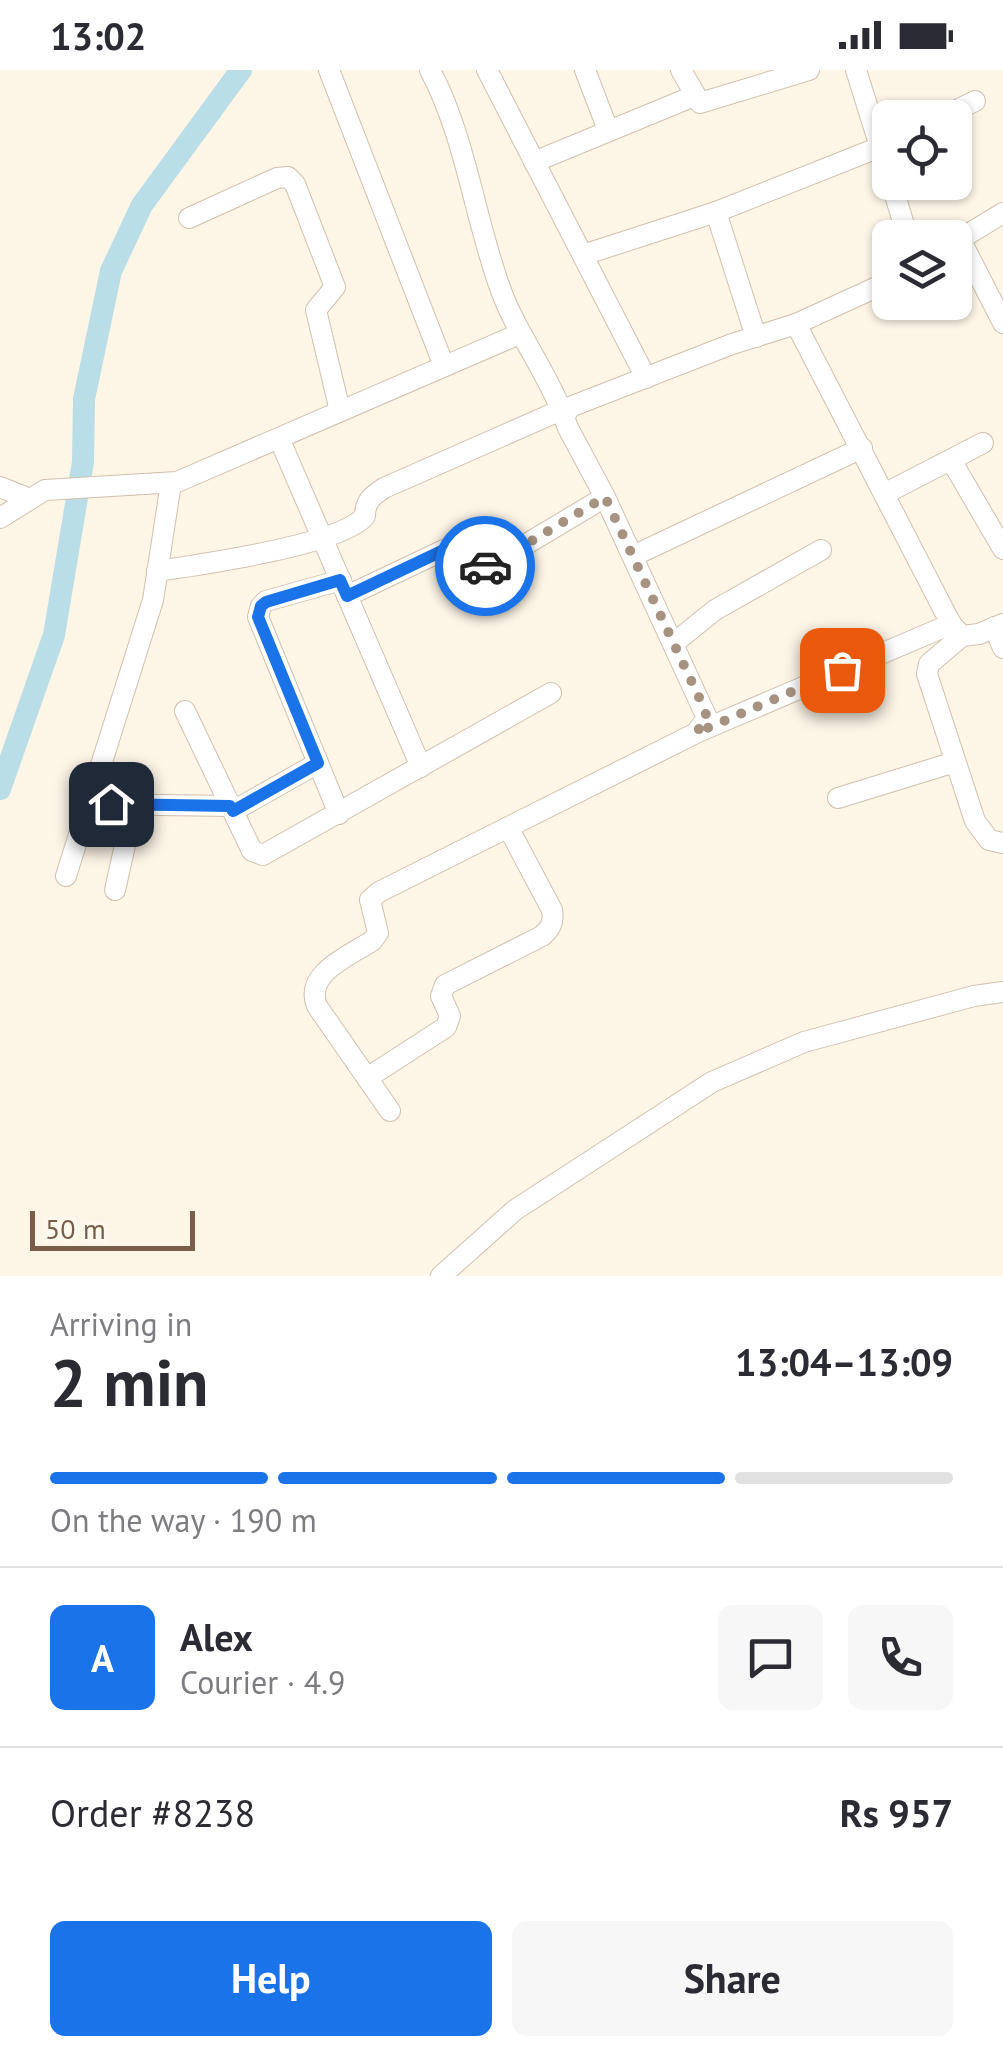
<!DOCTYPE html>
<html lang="en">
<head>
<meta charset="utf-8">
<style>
	body { margin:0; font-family:"PT Sans",sans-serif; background:#f7f7f7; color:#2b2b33; height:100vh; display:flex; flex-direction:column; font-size:38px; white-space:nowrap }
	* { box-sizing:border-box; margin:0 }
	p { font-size:32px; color:#7c7c81 }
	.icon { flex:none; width:55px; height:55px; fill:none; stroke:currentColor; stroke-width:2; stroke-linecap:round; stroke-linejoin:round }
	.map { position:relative; height:1206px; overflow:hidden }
	.side { display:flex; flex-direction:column; background:#fff; flex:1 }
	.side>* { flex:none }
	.controls { position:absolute; left:872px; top:30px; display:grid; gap:20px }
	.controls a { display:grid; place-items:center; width:100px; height:100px; border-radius:15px; background:#fff; box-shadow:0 2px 8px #0004; font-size:50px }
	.scale { position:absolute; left:30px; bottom:25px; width:165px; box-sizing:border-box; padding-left:10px; border:5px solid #775d4a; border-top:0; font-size:28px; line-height:35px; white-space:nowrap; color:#775d4a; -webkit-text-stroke:8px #fff9ed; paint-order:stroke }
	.pin { position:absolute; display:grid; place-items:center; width:85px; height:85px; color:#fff; margin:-42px; border-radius:20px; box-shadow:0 5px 15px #0006 }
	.courier { position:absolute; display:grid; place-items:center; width:100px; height:100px; margin:-50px; border:8px solid #1a73e8; border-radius:50%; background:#fff; color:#222; box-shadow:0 2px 12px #0007 }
	.overview em { font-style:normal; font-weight:700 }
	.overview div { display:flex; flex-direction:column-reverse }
	.overview { display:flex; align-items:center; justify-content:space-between; height:170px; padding:0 50px }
	h1 { font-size:65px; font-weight:700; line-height:75px }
	.bar { display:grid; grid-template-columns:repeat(4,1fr); gap:15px 10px; align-content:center; height:120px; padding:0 50px }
	.bar i { height:12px; border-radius:8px; background:#e1e1e2 }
	.bar .selected { background:#1a73e8 }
	.bar p { grid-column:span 4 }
	.line { display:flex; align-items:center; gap:25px; padding:0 50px; border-top:2px solid #e1e1e2 }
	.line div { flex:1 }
	.round { display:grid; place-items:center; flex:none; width:105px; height:105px; border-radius:15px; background:#f7f7f7 }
	.action { display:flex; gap:20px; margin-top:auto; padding:20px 50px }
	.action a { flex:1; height:115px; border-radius:15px; background:#1a73e8; color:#fff; font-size:40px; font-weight:700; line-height:115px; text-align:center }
	.action a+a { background:#f7f7f7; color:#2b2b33 }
	.status { display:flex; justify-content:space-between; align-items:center; height:70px; padding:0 50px; background:#fff; direction:ltr }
	.status svg { height:28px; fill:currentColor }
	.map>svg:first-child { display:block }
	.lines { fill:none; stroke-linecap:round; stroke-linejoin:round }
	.canal { stroke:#badee7; stroke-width:22 }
	.street-casing { stroke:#d1c0ae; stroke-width:22 }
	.street { stroke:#fff; stroke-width:20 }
	.done { stroke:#a69281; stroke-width:10; stroke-dasharray:0 18 }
	.route { stroke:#1a73e8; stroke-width:12 }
</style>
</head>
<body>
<div class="status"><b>13:02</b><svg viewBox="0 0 49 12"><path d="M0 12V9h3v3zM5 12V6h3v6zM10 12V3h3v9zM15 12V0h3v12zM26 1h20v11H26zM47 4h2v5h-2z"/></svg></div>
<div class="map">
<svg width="1003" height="1206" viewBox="0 0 1003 1206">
	<rect width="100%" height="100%" fill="#fdf5e6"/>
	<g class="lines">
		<path class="canal" d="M0 719 54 565 83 392 84 329 111 201 142 135 241 0"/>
		<defs>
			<g id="street">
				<path d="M329 0 444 296"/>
				<path d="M430 0C465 66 474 144 499 215 515 262 547 301 564 347"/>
				<path d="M487 0 646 308"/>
				<path d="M585 0 608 60"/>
				<path d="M681 0 700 33 809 0"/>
				<path d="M856 0 890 109"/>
				<path d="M941 48 975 31"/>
				<path d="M534 92 694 26"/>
				<path d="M891 112 908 168"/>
				<path d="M716 142 756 267"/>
				<path d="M189 148 277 108 288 107 295 114 335 217 316 240 340 341"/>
				<path d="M960 169 1003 253"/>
				<path d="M955 172 1003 143"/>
				<path d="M583 185 716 142 890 73"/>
				<path d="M796 254 951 554 962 566 979 564 1003 554"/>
				<path d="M279 368 421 697"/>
				<path d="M951 390 1003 479"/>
				<path d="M0 417 30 429"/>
				<path d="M886 423 983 373"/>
				<path d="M0 448 45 420 177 412 519 264"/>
				<path d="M633 486 862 378"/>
				<path d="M157 501C198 495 341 475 365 446 365 431 372 426 384 418L561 340"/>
				<path d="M347 526 444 480 454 482 479 498 495 493 605 427"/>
				<path d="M994 557 1003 578"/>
				<path d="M962 566 929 594 927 604 975 751 989 770 1003 773"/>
				<path d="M674 573 715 540 821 480"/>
				<path d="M185 641 252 781 263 785 551 623"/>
				<path d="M698 662 951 554"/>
				<path d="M838 728 955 692"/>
				<path d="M89 734 231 736"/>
				<path d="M233 741 318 693"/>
				<path d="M339 744 258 547 261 536 266 531 341 510"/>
				<path d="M66 806 153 530 171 413"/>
				<path d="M115 820 134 735"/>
				<path d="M367 1008 446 957 450 946 441 926 445 915 542 866C551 858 554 852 552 840L509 759"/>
				<path d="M390 1041 317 936C304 904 347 887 372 871L378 863 370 830 379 822 696 663 707 648 605 427 568 358 564 347 570 337 732 274 796 254 890 211"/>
				<path d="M441 1206 515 1140 712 1012 804 972 974 926 1003 922"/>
			</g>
		</defs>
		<use href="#street" class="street-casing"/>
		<use href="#street" class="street"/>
	</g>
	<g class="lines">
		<path class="done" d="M485 496 495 493 605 427 704 638 707 648 696 663 842 600"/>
		<path class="route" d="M111 734 230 736 233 741 318 693 258 547 261 536 266 532 340 510 347 526 444 480 454 482 479 498 485 496"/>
	</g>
</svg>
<div class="controls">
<a><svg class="icon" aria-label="locate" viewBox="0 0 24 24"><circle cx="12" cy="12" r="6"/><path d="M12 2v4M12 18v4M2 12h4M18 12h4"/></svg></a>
<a><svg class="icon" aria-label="layers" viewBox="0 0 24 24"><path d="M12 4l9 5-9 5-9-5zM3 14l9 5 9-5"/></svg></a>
</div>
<div class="scale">50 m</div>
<div class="pin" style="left:842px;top:600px;background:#ea580c"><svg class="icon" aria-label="bag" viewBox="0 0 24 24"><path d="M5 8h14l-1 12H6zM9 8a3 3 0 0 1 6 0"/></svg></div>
<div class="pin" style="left:111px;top:734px;background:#1f2937"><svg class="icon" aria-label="home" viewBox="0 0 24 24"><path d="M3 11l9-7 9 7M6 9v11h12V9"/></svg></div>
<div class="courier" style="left:485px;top:496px"><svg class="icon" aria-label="car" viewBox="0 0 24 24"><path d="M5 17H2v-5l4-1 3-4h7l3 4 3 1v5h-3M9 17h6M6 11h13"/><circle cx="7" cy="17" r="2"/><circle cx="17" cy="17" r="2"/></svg></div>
</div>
<section class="side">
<div class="overview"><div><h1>2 min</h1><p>Arriving in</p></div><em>13:04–13:09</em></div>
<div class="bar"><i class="selected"></i><i class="selected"></i><i class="selected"></i><i></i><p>On the way · 190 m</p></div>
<div class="line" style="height:180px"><b class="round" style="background:#1a73e8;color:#fff">A</b><div><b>Alex</b><p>Courier · 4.9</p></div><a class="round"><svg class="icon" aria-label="chat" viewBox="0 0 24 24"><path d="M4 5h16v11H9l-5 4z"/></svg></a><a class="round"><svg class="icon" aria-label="phone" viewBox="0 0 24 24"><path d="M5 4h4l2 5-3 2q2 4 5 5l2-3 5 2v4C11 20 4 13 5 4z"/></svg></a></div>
<div class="line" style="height:130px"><div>Order #8238</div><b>Rs 957</b></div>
<div class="action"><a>Help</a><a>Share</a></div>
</section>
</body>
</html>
